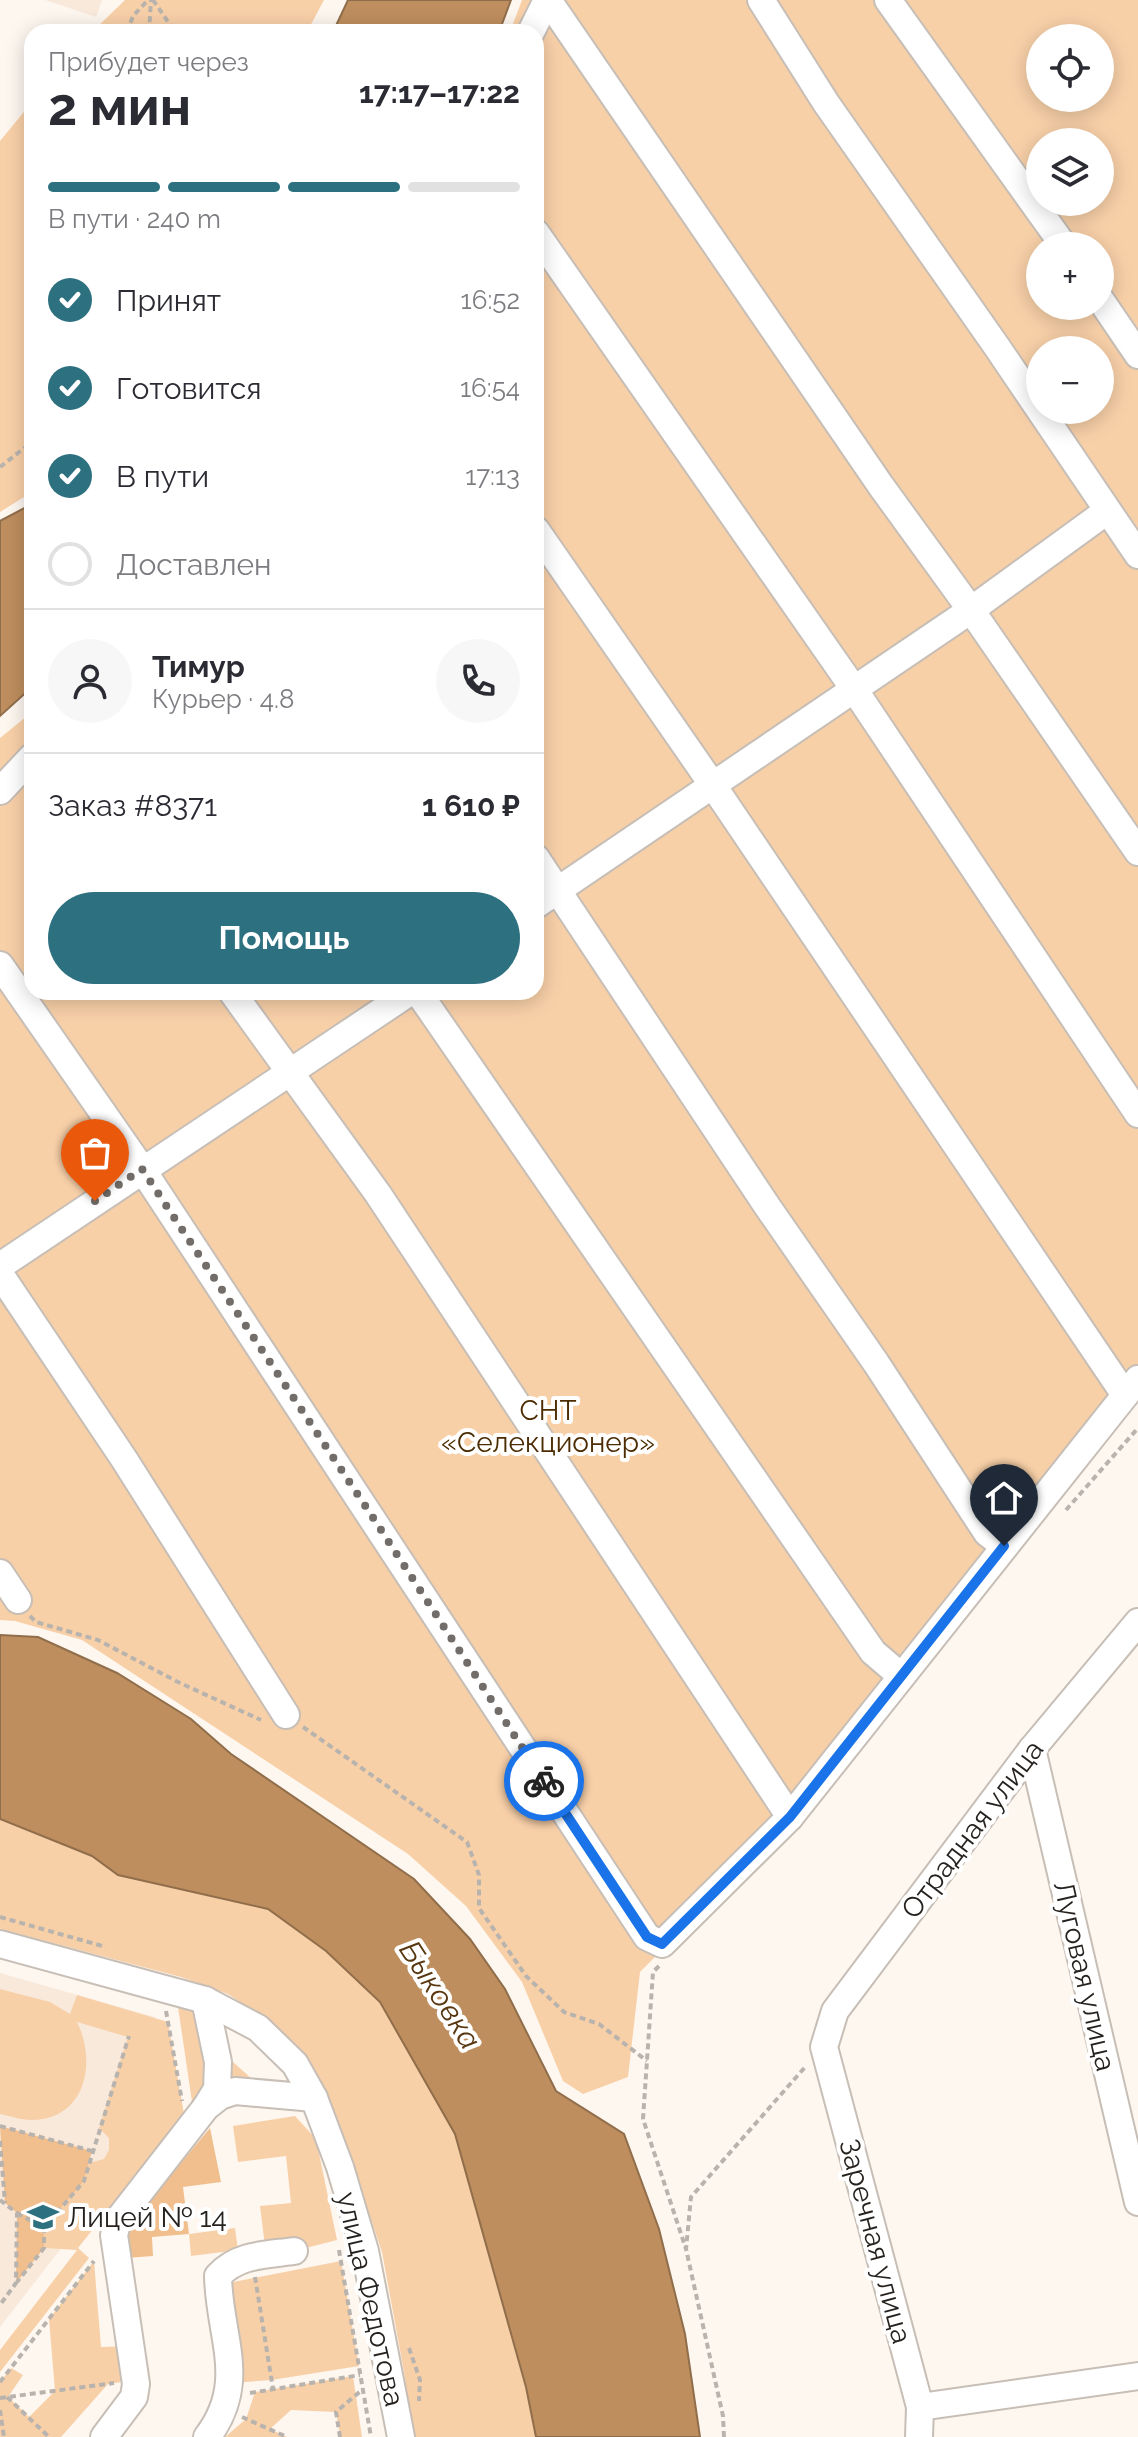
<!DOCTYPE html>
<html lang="ru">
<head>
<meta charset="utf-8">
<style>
	body { margin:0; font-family:Raleway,sans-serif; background:#f7f7f7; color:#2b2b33; height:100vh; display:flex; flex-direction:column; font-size:30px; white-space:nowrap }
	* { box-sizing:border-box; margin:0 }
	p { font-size:26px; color:#7c7c81 }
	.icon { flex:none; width:44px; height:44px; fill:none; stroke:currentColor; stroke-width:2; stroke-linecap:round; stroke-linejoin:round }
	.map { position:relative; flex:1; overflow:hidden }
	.sheet { position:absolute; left:24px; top:24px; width:520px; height:976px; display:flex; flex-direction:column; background:#fff; border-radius:24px; box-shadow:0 4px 20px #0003 }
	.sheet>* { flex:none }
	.buttons { position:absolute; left:1026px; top:24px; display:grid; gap:16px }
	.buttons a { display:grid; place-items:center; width:88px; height:88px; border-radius:50%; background:#fff; box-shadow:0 4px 20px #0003; font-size:40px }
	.pin { position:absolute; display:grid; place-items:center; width:68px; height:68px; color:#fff; margin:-82px -34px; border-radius:50% 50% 50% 0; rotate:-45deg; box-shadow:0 0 8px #0007 }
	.pin .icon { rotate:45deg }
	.courier { position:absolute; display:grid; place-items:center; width:80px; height:80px; margin:-40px; border:6px solid #1a73e8; border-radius:50%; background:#fff; color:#222; box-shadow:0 2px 10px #0007 }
	.overview em { font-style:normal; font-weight:700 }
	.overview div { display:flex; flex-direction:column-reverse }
	.overview { display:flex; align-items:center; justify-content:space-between; height:136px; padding:0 24px }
	h1 { font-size:52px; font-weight:700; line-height:60px }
	.bar { display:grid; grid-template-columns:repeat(4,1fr); gap:12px 8px; align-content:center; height:96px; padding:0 24px }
	.bar i { height:10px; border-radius:6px; background:#e1e1e2 }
	.bar .selected { background:#2d7181 }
	.bar p { grid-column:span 4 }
	.line { display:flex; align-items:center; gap:20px; padding:0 24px; border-top:2px solid #e1e1e2 }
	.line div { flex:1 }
	.round { display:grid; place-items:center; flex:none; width:84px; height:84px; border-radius:42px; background:#f7f7f7 }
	ol { padding:0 24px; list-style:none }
	li { display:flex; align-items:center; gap:24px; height:88px }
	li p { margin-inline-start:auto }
	li .icon { padding:8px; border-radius:50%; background:#2d7181; color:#fff; stroke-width:4 }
	li:last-child { color:#7c7c81 }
	li i { width:44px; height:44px; border:4px solid #e1e1e2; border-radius:50% }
	.action { display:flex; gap:16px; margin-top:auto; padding:16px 24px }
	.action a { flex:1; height:92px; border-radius:48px; background:#2d7181; color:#fff; font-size:32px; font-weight:700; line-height:92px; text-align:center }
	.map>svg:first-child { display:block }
	.built { fill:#f8e9db }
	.green { fill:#f8d0a8; fill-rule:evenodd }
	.forest { fill:#f1bf8d }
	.water { fill:#be8e5e; stroke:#906e4b; stroke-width:2 }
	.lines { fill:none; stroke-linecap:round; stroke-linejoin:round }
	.minor-casing { stroke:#c7beb6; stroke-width:30 }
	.path { stroke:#b9b3ae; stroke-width:4; stroke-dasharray:6 4; stroke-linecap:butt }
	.minor { stroke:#fff; stroke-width:26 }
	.done { stroke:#726d68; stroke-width:8; stroke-dasharray:0 14.4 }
	.route { stroke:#1a73e8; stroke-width:10 }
	.labels { text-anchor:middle; stroke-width:8; stroke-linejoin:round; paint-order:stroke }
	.park-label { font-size:28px; fill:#4c2c03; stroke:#fff }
	.street-label { font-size:28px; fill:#26221f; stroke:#fff }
	.poi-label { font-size:28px; fill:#26221f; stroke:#fff; text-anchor:start }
	.water-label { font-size:30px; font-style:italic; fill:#593811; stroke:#fff }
</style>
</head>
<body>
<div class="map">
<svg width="1138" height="2437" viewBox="0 0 1138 2437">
	<rect width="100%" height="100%" fill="#fef7f0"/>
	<g class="built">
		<path d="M45 0H102L96 17Z"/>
		<path d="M0 1973 155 2017 170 2108 0 2327Z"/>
	</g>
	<g class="green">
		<path d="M125 0H324L307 32H92Z"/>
		<path d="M522 0H1138V1383L785 1827 640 1972 628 2077 583 2094 563 2081 522 1982 466 1906 408 1854 82 1640 15 1621 0 1620V738L32 712V992H536V32H510ZM1040 38H1100V98H1040ZM1040 142H1100V202H1040ZM1040 246H1100V306H1040ZM1040 350H1100V410H1040Z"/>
		<path d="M32 102V492L0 512V141Z"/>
		<path d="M0 1819 92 1856 118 1875 268 1909 326 1951 380 2002 455 2134 526 2387 536 2437H412L404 2372 382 2252 337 2119 313 2073 293 2044 272 2023 228 1994 181 1977 0 1929Z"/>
		<path d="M0 1989 50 2002 70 2014 77 1995 168 2022 187 2131 168 2135 78 2248 89 2258 0 2372V2350L77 2250 44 2248V2228L84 2181 89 2163 104 2159 109 2150V2138L99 2128 128 2037 77 2022C97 2062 86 2120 31 2120 21 2120 10 2116 0 2114Z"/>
		<path d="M178 2007 209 2017 215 2046 270 2095 235 2091 195 2122Z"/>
		<path d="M295 2116 316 2139 337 2240 294 2251 266 2255 260 2206 291 2203 286 2156 238 2162 233 2126Z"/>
		<path d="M235 2228 238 2250 191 2256 189 2234Z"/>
		<path d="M94 2261 101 2347 130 2346 136 2380 108 2384 61 2437H0V2382L11 2368 23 2375 8 2397 29 2417 55 2391 49 2319Z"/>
		<path d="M341 2261 359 2366 272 2380 231 2383 218 2285Z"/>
		<path d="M353 2376 362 2437H340L336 2412 291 2410 270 2429 287 2437H225L246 2419 255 2392Z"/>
	</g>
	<g class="forest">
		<path d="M0 2126 92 2151 84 2181 44 2228V2248L16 2283 17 2213 5 2203Z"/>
		<path d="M210 2128 221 2182 183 2187 189 2234 152 2237 153 2256 126 2258 124 2242 129 2225Z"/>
	</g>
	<g class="water">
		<path d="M348 0H511L499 32H333Z"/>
		<path d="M32 504V687L0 716V521Z"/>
		<path d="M0 1635 38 1637 117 1673 191 1719 231 1754 414 1879 470 1939 505 1989 556 2091 624 2134 659 2229 685 2334 700 2437H536L526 2387 455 2134 380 2002 326 1951 268 1909 118 1875 92 1856 0 1819Z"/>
	</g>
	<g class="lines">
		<defs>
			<g id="minor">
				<path d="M548 0 881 486 971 610 1138 852"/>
				<path d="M761 0 826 103 997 347 1138 555"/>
				<path d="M888 0 1064 246"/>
				<path d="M531 32 547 0"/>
				<path d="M536 233 854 689 1138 1114"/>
				<path d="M1100 299 1138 355"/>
				<path d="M536 530 712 784 1125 1395"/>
				<path d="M0 791 32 757"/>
				<path d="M536 858 767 1206 876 1363 987 1533 1004 1546"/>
				<path d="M536 905 971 610 1107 511"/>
				<path d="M0 965 142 1169 647 1937 662 1944 790 1817 1138 1379"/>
				<path d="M232 992 378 1194 790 1817"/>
				<path d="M418 992 873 1652 901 1676"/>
				<path d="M0 1266 410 992"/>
				<path d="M0 1274 124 1459 286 1715"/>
				<path d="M0 1573 18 1600"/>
				<path d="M1032 1749 1138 2202"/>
				<path d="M0 1944 205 2000 258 2028 295 2064 314 2098 340 2167 365 2251 401 2437"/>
				<path d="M205 2000 218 2062 217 2089 206 2107"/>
				<path d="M920 2407 1138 2376"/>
				<path d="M104 2437 134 2397 136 2384 114 2235 118 2220 206 2107 220 2096 235 2091 314 2098"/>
				<path d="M207 2437C249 2382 219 2337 218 2276 238 2254 266 2255 294 2251"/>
				<path d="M919 2437 920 2407 824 2047 835 2011 1032 1749 1138 1622"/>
			</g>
		</defs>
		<use href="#minor" class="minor-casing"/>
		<g class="path">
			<path d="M153 0 175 32"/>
			<path d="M127 32 133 16 148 0"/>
			<path d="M149 32 151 0"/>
			<path d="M0 467 32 442"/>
			<path d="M1066 1510 1138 1428"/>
			<path d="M30 1616 36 1622 98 1640 178 1682 261 1720"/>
			<path d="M303 1727 467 1842 479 1875V1908L526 1976 564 2012 599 2024 647 2061"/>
			<path d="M0 1917 106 1947"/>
			<path d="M659 1966 653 1972 643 2119 686 2249"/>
			<path d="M166 2011 182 2101"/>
			<path d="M0 2126 92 2151"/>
			<path d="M0 2141 5 2203"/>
			<path d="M0 2200 17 2213 16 2283 0 2305"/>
			<path d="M17 2213 44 2228V2248L17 2282"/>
			<path d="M44 2228 84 2181 129 2036"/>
			<path d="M339 2250 371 2437"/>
			<path d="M255 2277 273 2389"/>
			<path d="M409 2348 420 2380 419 2401"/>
			<path d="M0 2382 94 2261"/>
			<path d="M250 2393 360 2375"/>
			<path d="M7 2397 49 2437"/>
			<path d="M0 2398 114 2383"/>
			<path d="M0 2410 4 2437"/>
			<path d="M242 2417 287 2437"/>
			<path d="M340 2437 336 2412 363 2389"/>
			<path d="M724 2437 723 2416 686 2249 691 2197 806 2066"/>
		</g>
		<use href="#minor" class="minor"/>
	</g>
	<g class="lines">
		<path class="done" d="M95 1201 142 1169 370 1513 544 1781"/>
		<path class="route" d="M544 1781 647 1937 662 1944 790 1817 1004 1546"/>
	</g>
	<defs>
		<symbol id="school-bare" viewBox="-9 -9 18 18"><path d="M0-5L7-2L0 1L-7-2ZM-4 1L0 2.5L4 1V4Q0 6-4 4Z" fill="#2d7181" stroke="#fff" stroke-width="2.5" paint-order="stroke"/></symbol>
	</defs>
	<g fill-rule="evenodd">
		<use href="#school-bare" x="21" y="2195" width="44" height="44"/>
	</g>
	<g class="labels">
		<g class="park-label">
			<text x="548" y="1420">СНТ<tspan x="548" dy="32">«Селекционер»</tspan></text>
		</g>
		<g class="street-label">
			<text transform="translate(972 1829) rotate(-53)" y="10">Отрадная улица</text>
			<text transform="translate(1085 1976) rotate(77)" y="10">Луговая улица</text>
			<text transform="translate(876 2241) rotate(75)" y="10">Заречная улица</text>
			<text transform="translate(371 2299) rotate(77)" y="10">улица Федотова</text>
		</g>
		<g class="poi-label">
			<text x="67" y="2227">Лицей № 14</text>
		</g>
		<g class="water-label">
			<text transform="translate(440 1995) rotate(57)" y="10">Быковка</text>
		</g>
	</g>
</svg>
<div class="buttons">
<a><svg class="icon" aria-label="locate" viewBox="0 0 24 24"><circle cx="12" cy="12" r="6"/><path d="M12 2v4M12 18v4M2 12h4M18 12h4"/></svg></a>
<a><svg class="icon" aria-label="layers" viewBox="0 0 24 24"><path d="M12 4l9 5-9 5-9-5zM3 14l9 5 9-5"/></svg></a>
<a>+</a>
<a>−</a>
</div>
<div class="pin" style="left:95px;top:1201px;background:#ea580c"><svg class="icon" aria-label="bag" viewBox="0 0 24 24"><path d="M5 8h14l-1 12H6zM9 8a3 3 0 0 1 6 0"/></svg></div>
<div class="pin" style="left:1004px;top:1546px;background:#1f2937"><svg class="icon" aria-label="home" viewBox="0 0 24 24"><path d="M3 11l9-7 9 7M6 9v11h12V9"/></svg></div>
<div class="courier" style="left:544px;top:1781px"><svg class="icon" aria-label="bike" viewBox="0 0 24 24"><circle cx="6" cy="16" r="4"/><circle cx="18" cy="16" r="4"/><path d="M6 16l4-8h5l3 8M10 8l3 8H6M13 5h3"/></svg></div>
<section class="sheet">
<div class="overview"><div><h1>2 мин</h1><p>Прибудет через</p></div><em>17:17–17:22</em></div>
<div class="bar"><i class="selected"></i><i class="selected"></i><i class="selected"></i><i></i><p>В пути · 240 m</p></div>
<ol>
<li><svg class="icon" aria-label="check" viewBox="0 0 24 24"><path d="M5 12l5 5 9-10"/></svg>Принят<p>16:52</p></li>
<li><svg class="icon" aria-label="check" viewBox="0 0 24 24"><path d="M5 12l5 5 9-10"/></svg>Готовится<p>16:54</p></li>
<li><svg class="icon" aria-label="check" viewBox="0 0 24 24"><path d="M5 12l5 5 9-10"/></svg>В пути<p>17:13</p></li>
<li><i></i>Доставлен</li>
</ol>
<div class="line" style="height:144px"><a class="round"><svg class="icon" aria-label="person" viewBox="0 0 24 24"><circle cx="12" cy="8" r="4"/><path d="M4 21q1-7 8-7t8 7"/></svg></a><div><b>Тимур</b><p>Курьер · 4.8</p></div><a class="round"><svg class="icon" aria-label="phone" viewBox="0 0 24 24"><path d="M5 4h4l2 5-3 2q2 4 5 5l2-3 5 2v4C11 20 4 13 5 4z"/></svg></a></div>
<div class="line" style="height:104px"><div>Заказ #8371</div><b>1 610 ₽</b></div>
<div class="action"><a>Помощь</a></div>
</section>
</div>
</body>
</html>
